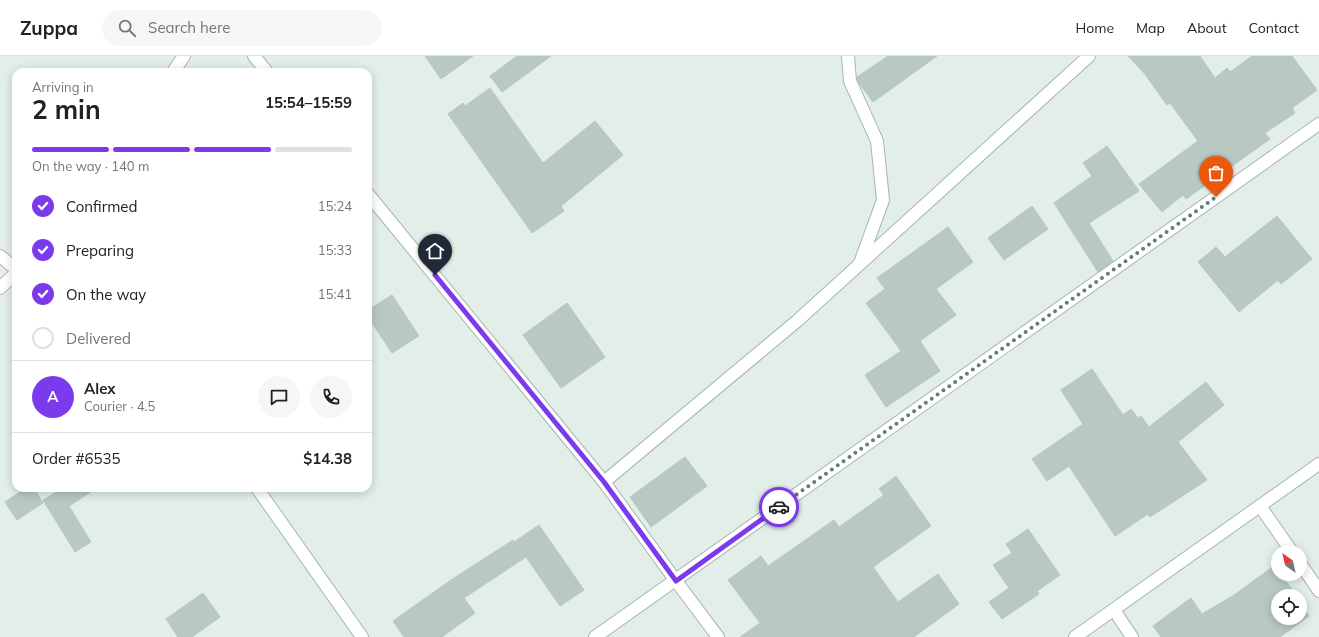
<!DOCTYPE html>
<html lang="en">
<head>
<meta charset="utf-8">
<style>
	body { margin:0; font-family:Mulish,sans-serif; background:#f6f6f6; color:#222; height:100vh; display:flex; flex-direction:column; font-size:15px; white-space:nowrap }
	* { box-sizing:border-box; margin:0 }
	p { font-size:13px; color:#767676 }
	.icon { flex:none; width:22px; height:22px; fill:none; stroke:currentColor; stroke-width:2; stroke-linecap:round; stroke-linejoin:round }
	.map { position:relative; flex:1; overflow:hidden }
	.drawer { position:absolute; left:12px; top:12px; width:360px; height:424px; display:flex; flex-direction:column; background:#fff; border-radius:12px; box-shadow:0 2px 10px #0003 }
	.drawer>* { flex:none }
	.needle { width:26px; rotate:326deg }
	.controls { position:absolute; left:1271px; top:489px; display:grid; gap:8px }
	.controls a { display:grid; place-items:center; width:36px; height:36px; border-radius:50%; background:#fff; box-shadow:0 2px 10px #0003; font-size:20px }
	.pin { position:absolute; display:grid; place-items:center; width:34px; height:34px; color:#fff; margin:-41px -17px; border-radius:50% 50% 50% 0; rotate:-45deg; box-shadow:0 0 4px #0007 }
	.pin .icon { rotate:45deg }
	.courier { position:absolute; display:grid; place-items:center; width:40px; height:40px; margin:-20px; border:3px solid #7c3aed; border-radius:50%; background:#fff; color:#222; box-shadow:0 1px 5px #0007 }
	.summary em { font-style:normal; font-weight:700 }
	.summary div { display:flex; flex-direction:column-reverse }
	.summary { display:flex; align-items:center; justify-content:space-between; height:68px; padding:0 20px }
	h1 { font-size:26px; font-weight:700; line-height:30px }
	.bar { display:grid; grid-template-columns:repeat(4,1fr); gap:6px 4px; align-content:center; height:48px; padding:0 20px }
	.bar i { height:5px; border-radius:3px; background:#e0e0e0 }
	.bar .on { background:#7c3aed }
	.bar p { grid-column:span 4 }
	.line { display:flex; align-items:center; gap:10px; padding:0 20px; border-top:1px solid #e0e0e0 }
	.line div { flex:1 }
	.round { display:grid; place-items:center; flex:none; width:42px; height:42px; border-radius:21px; background:#f6f6f6 }
	ol { padding:0 20px; list-style:none }
	li { display:flex; align-items:center; gap:12px; height:44px }
	li p { margin-inline-start:auto }
	li .icon { padding:4px; border-radius:50%; background:#7c3aed; color:#fff; stroke-width:4 }
	li:last-child { color:#767676 }
	li i { width:22px; height:22px; border:2px solid #e0e0e0; border-radius:50% }
	header { display:flex; align-items:center; gap:24px; box-sizing:border-box; height:56px; padding:0 20px; background:#fff; border-bottom:1px solid #e0e0e0 }
	header strong { font-size:19px }
	nav { display:flex; gap:22px; margin-inline-start:auto; font-size:14px }
	.search { width:280px; height:36px; background:#f6f6f6; display:flex; align-items:center; gap:10px; box-sizing:border-box; padding:0 14px; border-radius:22px; color:#767676; font-size:15px }
	.map>svg:first-child { display:block }
	.building { fill:#b8c9c3; stroke:#b5c8c1 }
	.lines { fill:none; stroke-linecap:round; stroke-linejoin:round }
	.minor-casing { stroke:#a5b6b1; stroke-width:14 }
	.minor { stroke:#fff; stroke-width:12 }
	.done { stroke:#657d77; stroke-width:4; stroke-dasharray:0 7.2 }
	.route { stroke:#7c3aed; stroke-width:5 }
</style>
</head>
<body>
<header>
<strong>Zuppa</strong>
<div class="search"><svg class="icon" aria-label="search" viewBox="0 0 24 24"><circle cx="10" cy="10" r="6"/><path d="M15 15l6 6"/></svg>Search here</div>
<nav><a>Home</a><a>Map</a><a>About</a><a>Contact</a></nav>
</header>
<div class="map">
<svg width="1319" height="581" viewBox="0 0 1319 581">
	<rect width="100%" height="100%" fill="#e3eee9"/>
	<g class="building">
		<path d="M425 0H473L441 23Z"/>
		<path d="M517 0H551L502 36 490 20Z"/>
		<path d="M888 0H937L873 46 859 27 857 21Z"/>
		<path d="M1128 0H1200L1215 22 1227 12 1230 16 1252 0H1292L1317 34 1292 52 1295 57 1265 77 1270 83 1186 143 1183 139 1162 156 1139 128 1198 85 1170 47 1167 49 1144 17Z"/>
		<path d="M490 32 543 107 595 65 623 99 561 150 564 155 532 177 448 58 463 47 465 50Z"/>
		<path d="M1107 90 1139 135 1089 167 1113 205 1098 216 1054 147 1092 120 1083 107Z"/>
		<path d="M1032 150 1048 173 1004 204 988 182Z"/>
		<path d="M1277 160 1312 203 1281 228 1278 224 1239 256 1198 206 1216 191 1225 201Z"/>
		<path d="M948 171 973 206 936 233 956 259 920 285 940 315 886 351 865 319 901 295 866 247 885 233 877 222Z"/>
		<path d="M392 239 419 280 392 297 368 261V254Z"/>
		<path d="M567 247 605 301 561 332 523 279Z"/>
		<path d="M1092 313 1123 359 1131 353 1138 362 1141 360 1149 371 1206 326 1224 349 1178 386 1207 424 1150 461 1148 458 1115 480 1069 410 1047 425 1032 403 1083 368 1061 334Z"/>
		<path d="M685 401 707 430 651 471 630 441Z"/>
		<path d="M896 420 931 470 873 511 898 546 938 518 959 548 914 581H740L760 567 728 524 761 500 768 510 834 464 839 471 884 439 879 433Z"/>
		<path d="M26 432H34L43 447 17 464 5 446Z"/>
		<path d="M63 432H97L69 450 91 486 75 496 43 444Z"/>
		<path d="M539 469 584 534 560 550 526 501 464 542 475 557 442 581H404L393 565 451 524 513 484 514 486Z"/>
		<path d="M1028 473 1060 519 1037 535 1039 538 1002 563 989 546 1009 532 993 509 1012 497 1006 488Z"/>
		<path d="M1274 510 1278 515V518H1280L1294 536 1293 537 1295 540H1278V562H1300V547L1309 560 1280 581H1161L1153 570 1191 542 1202 558 1234 539Z"/>
		<path d="M203 537 220 561 192 581H178L166 563Z"/>
	</g>
	<g class="lines">
		<defs>
			<g id="minor">
				<path d="M254 0 267 16"/>
				<path d="M848 0 850 25 877 85 883 144 860 207"/>
				<path d="M173 16 184 0"/>
				<path d="M368 138 604 426 676 525 718 581"/>
				<path d="M0 200 16 213"/>
				<path d="M0 232 16 217"/>
				<path d="M604 426 797 265 1089 0"/>
				<path d="M257 432 362 581"/>
				<path d="M1260 450 1292 496"/>
				<path d="M1300 507 1319 535"/>
				<path d="M1114 554 1132 581"/>
				<path d="M595 581 1319 68"/>
				<path d="M1075 581 1319 408"/>
			</g>
		</defs>
		<use href="#minor" class="minor-casing"/>
		<use href="#minor" class="minor"/>
	</g>
	<g class="lines">
		<path class="done" d="M779 451 1216 141"/>
		<path class="route" d="M435 219 604 426 676 525 779 451"/>
	</g>
</svg>
<div class="controls">
<a><svg class="needle" viewBox="-14 -14 28 28"><path d="M0-13l5 13h-10z" fill="#e53935"/><path d="M0 13l5-13h-10z" fill="#767676"/></svg></a>
<a><svg class="icon" aria-label="locate" viewBox="0 0 24 24"><circle cx="12" cy="12" r="6"/><path d="M12 2v4M12 18v4M2 12h4M18 12h4"/></svg></a>
</div>
<div class="pin" style="left:1216px;top:141px;background:#ea580c"><svg class="icon" aria-label="bag" viewBox="0 0 24 24"><path d="M5 8h14l-1 12H6zM9 8a3 3 0 0 1 6 0"/></svg></div>
<div class="pin" style="left:435px;top:219px;background:#1f2937"><svg class="icon" aria-label="home" viewBox="0 0 24 24"><path d="M3 11l9-7 9 7M6 9v11h12V9"/></svg></div>
<div class="courier" style="left:779px;top:451px"><svg class="icon" aria-label="car" viewBox="0 0 24 24"><path d="M5 17H2v-5l4-1 3-4h7l3 4 3 1v5h-3M9 17h6M6 11h13"/><circle cx="7" cy="17" r="2"/><circle cx="17" cy="17" r="2"/></svg></div>
<section class="drawer">
<div class="summary"><div><h1>2 min</h1><p>Arriving in</p></div><em>15:54–15:59</em></div>
<div class="bar"><i class="on"></i><i class="on"></i><i class="on"></i><i></i><p>On the way · 140 m</p></div>
<ol>
<li><svg class="icon" aria-label="check" viewBox="0 0 24 24"><path d="M5 12l5 5 9-10"/></svg>Confirmed<p>15:24</p></li>
<li><svg class="icon" aria-label="check" viewBox="0 0 24 24"><path d="M5 12l5 5 9-10"/></svg>Preparing<p>15:33</p></li>
<li><svg class="icon" aria-label="check" viewBox="0 0 24 24"><path d="M5 12l5 5 9-10"/></svg>On the way<p>15:41</p></li>
<li><i></i>Delivered</li>
</ol>
<div class="line" style="height:72px"><b class="round" style="background:#7c3aed;color:#fff">A</b><div><b>Alex</b><p>Courier · 4.5</p></div><a class="round"><svg class="icon" aria-label="chat" viewBox="0 0 24 24"><path d="M4 5h16v11H9l-5 4z"/></svg></a><a class="round"><svg class="icon" aria-label="phone" viewBox="0 0 24 24"><path d="M5 4h4l2 5-3 2q2 4 5 5l2-3 5 2v4C11 20 4 13 5 4z"/></svg></a></div>
<div class="line" style="height:52px"><div>Order #6535</div><b>$14.38</b></div>
</section>
</div>
</body>
</html>
